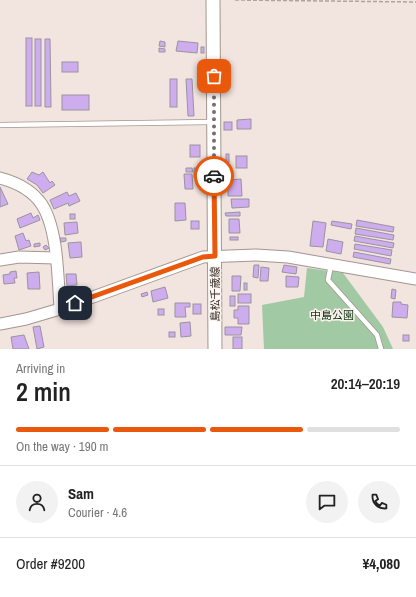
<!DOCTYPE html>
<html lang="en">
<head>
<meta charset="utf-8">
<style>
	body { margin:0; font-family:"Archivo Narrow","Noto Sans JP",sans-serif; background:#f2f2f2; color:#222; height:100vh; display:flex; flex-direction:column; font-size:15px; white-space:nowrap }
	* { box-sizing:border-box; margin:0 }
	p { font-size:13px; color:#767676 }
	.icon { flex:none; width:22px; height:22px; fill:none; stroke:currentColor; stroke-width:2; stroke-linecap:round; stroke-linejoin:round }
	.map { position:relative; height:349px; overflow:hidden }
	.side { display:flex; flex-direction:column; background:#fff; flex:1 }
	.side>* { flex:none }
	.pin { position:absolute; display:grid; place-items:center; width:34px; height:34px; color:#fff; margin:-17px; border-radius:8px; box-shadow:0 2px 6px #0006 }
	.courier { position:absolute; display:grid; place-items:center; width:40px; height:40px; margin:-20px; border:3px solid #ea580c; border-radius:50%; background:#fff; color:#222; box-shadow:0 1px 5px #0007 }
	.head em { font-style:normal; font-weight:600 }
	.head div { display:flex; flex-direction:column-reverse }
	.head { display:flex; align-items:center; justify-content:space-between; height:68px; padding:0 16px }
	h1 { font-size:26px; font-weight:600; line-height:30px }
	.bar { display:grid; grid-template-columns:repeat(4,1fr); gap:6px 4px; align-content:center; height:48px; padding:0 16px }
	.bar i { height:5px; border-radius:3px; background:#e0e0e0 }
	.bar .on { background:#ea580c }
	.bar p { grid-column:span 4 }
	.line { display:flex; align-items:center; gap:10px; padding:0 16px; border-top:1px solid #e0e0e0 }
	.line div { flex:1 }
	.round { display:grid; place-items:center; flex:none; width:42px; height:42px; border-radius:21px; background:#f2f2f2 }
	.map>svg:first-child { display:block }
	.green { fill:#a1c9a4 }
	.building { fill:#cdaded; stroke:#99949f }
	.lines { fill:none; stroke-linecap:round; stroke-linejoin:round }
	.service-casing { stroke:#a39690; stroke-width:6 }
	.tertiary-casing { stroke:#a39690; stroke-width:13 }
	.secondary-casing { stroke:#a39690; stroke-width:15 }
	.path { stroke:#aea39e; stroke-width:1.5; stroke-dasharray:4 2; stroke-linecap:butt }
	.service { stroke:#fff; stroke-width:4.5 }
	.tertiary { stroke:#fff; stroke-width:11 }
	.secondary { stroke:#fff; stroke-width:13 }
	.done { stroke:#766e6a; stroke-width:4; stroke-dasharray:0 7.2 }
	.route { stroke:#ea580c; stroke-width:5 }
	.labels { text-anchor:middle; stroke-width:3; stroke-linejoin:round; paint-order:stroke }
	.street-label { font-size:11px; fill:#332e2b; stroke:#fdf2ed }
	.park-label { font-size:11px; fill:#0c3615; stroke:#fdf2ed }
</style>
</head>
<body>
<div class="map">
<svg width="416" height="349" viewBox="0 0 416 349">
	<rect width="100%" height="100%" fill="#f2e4de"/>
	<path class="green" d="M307 268 343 273 383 327 393 349H264L262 305 304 297Z"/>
	<g class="building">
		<rect x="26" y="38" width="6" height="68"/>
		<rect x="35" y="39" width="6" height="67"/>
		<path d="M45 39H50L51 107H45Z"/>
		<path d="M160 41 165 42V47L159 46Z"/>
		<path d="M178 41 198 43 197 53 176 51Z"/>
		<rect x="201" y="47" width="3" height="6"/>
		<path d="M159 48 165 49V52H159Z"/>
		<rect x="62" y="62" width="16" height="10"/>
		<rect x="170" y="79" width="7" height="28"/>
		<path d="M186 79H192L194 116H188Z"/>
		<rect x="62" y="95" width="27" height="15"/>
		<path d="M251 119V129H237V120Z"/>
		<rect x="224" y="122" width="8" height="8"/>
		<rect x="190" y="145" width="10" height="12"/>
		<rect x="226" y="154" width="3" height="8"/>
		<rect x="236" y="156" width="11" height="12"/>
		<path d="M186 168H192L193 172H186Z"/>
		<rect x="194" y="168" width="6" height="9"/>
		<path d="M32 172 39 175 43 172 50 183 52 181 55 185 43 193 37 185 27 179Z"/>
		<path d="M184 174H192L193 189H185Z"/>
		<path d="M241 179 242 196H228V180Z"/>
		<path d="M0 187 8 204 0 207Z"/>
		<path d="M67 192 69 196 76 193 80 201 69 206 68 203 54 209 50 200Z"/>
		<path d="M231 199H249V207L232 208Z"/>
		<path d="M175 203H185L186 220 175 221Z"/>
		<path d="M240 212V216H226L225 213Z"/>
		<path d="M31 213 33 218 38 215 40 220 20 228 17 219Z"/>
		<rect x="70" y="214" width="5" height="5"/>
		<path d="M229 219H239L240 233H229Z"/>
		<path d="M357 220 394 227 393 232 356 226Z"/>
		<rect x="191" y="221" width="8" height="8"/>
		<path d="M313 221 326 223 323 247 310 246Z"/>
		<path d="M332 221 352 224 351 229 331 225Z"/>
		<path d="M77 222 78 233 65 235 64 223Z"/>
		<path d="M356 228 394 235 393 240 355 234Z"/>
		<path d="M23 233 26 241 29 240 31 246 19 250 15 236Z"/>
		<path d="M355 236 394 243 393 248 354 241Z"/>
		<rect x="230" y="237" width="8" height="3"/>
		<path d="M60 238H66V241L61 242Z"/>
		<path d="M328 239 343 242 341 254 326 251Z"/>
		<path d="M81 242 82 257 70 258 68 243Z"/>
		<path d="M40 243V246L34 247V244Z"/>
		<path d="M355 244 392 250 391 256 354 249Z"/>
		<path d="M46 245 49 248 45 250 43 247Z"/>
		<path d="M354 252 391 259 390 264 353 257Z"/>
		<path d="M254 265H259L258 278 253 277Z"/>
		<path d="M284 265 297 267 296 274 282 272Z"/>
		<path d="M261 267 269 268 268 281H260Z"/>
		<path d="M16 271 17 278H14L15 283 4 284 3 275 10 274V272Z"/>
		<path d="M39 272 40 289H28L27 273Z"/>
		<path d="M66 274H76L77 285 67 286Z"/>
		<path d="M232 276H241L240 291H232Z"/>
		<path d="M286 276 299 277 298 287H286Z"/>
		<rect x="244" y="283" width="3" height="7"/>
		<path d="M165 287 168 298 153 302 151 291Z"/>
		<path d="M392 289 396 290 395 299 391 298Z"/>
		<path d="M147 292 148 295 142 297 141 294Z"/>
		<rect x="238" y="294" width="13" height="9"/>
		<rect x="230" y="296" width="5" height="10"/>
		<path d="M393 302H401V304L408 305 407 318 392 317Z"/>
		<path d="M175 303H190V307H185L186 317H175Z"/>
		<rect x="193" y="304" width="8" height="10"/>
		<path d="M238 306H249V324H238V318H234V310H238Z"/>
		<rect x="158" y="309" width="6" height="6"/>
		<path d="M190 322 191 336 181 337 180 323Z"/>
		<path d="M40 326 44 347 37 349 33 327Z"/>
		<path d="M225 327H242L241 335H225Z"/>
		<rect x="169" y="332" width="6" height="5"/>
		<path d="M24 335 29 349H13L11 337Z"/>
		<rect x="403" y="335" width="6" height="6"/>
		<rect x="233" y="337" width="9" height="12"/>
	</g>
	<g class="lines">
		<defs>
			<g id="service">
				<path d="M0 125 212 122"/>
				<path d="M331 265 328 280 377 335 381 349"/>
			</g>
			<g id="tertiary">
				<path d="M0 178C42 189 51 213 56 253 58 271 59 290 60 309"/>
				<path d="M0 260 19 257 56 258"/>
				<path d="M0 324 26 319 60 309 203 257 256 255 288 257 416 279"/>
			</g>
			<path id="secondary" d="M213 0 215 349"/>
		</defs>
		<use href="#service" class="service-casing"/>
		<use href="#tertiary" class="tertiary-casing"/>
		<use href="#secondary" class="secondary-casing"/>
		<path class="path" d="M235 0 416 2"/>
		<use href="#service" class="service"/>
		<use href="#tertiary" class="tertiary"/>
		<use href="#secondary" class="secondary"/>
	</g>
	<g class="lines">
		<path class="done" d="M214 76V176"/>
		<path class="route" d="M75 303 203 257 215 256 214 176"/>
	</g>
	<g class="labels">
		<g class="street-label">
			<text transform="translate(215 294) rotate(-90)" y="4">島松千歳線</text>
		</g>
		<g class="park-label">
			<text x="332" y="319">中島公園</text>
		</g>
	</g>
</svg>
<div class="pin" style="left:214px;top:76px;background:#ea580c"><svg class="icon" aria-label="bag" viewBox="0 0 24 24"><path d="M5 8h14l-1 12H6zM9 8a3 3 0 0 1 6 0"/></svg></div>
<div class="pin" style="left:75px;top:303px;background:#1f2937"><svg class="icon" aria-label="home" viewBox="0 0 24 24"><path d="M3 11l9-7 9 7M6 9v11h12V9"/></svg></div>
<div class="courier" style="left:214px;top:176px"><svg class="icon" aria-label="car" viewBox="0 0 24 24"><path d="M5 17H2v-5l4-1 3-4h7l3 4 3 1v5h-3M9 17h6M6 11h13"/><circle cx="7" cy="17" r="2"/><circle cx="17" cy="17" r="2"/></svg></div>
</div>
<section class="side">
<div class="head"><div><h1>2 min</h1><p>Arriving in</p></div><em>20:14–20:19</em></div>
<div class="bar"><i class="on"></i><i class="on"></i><i class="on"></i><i></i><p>On the way · 190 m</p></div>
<div class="line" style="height:72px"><a class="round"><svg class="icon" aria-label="person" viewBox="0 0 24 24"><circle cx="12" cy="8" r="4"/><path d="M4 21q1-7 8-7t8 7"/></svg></a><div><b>Sam</b><p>Courier · 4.6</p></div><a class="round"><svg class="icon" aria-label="chat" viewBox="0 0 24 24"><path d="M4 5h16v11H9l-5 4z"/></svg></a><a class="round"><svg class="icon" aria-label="phone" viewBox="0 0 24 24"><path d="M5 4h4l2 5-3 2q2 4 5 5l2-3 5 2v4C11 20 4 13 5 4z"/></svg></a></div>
<div class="line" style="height:52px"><div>Order #9200</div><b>¥4,080</b></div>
</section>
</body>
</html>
